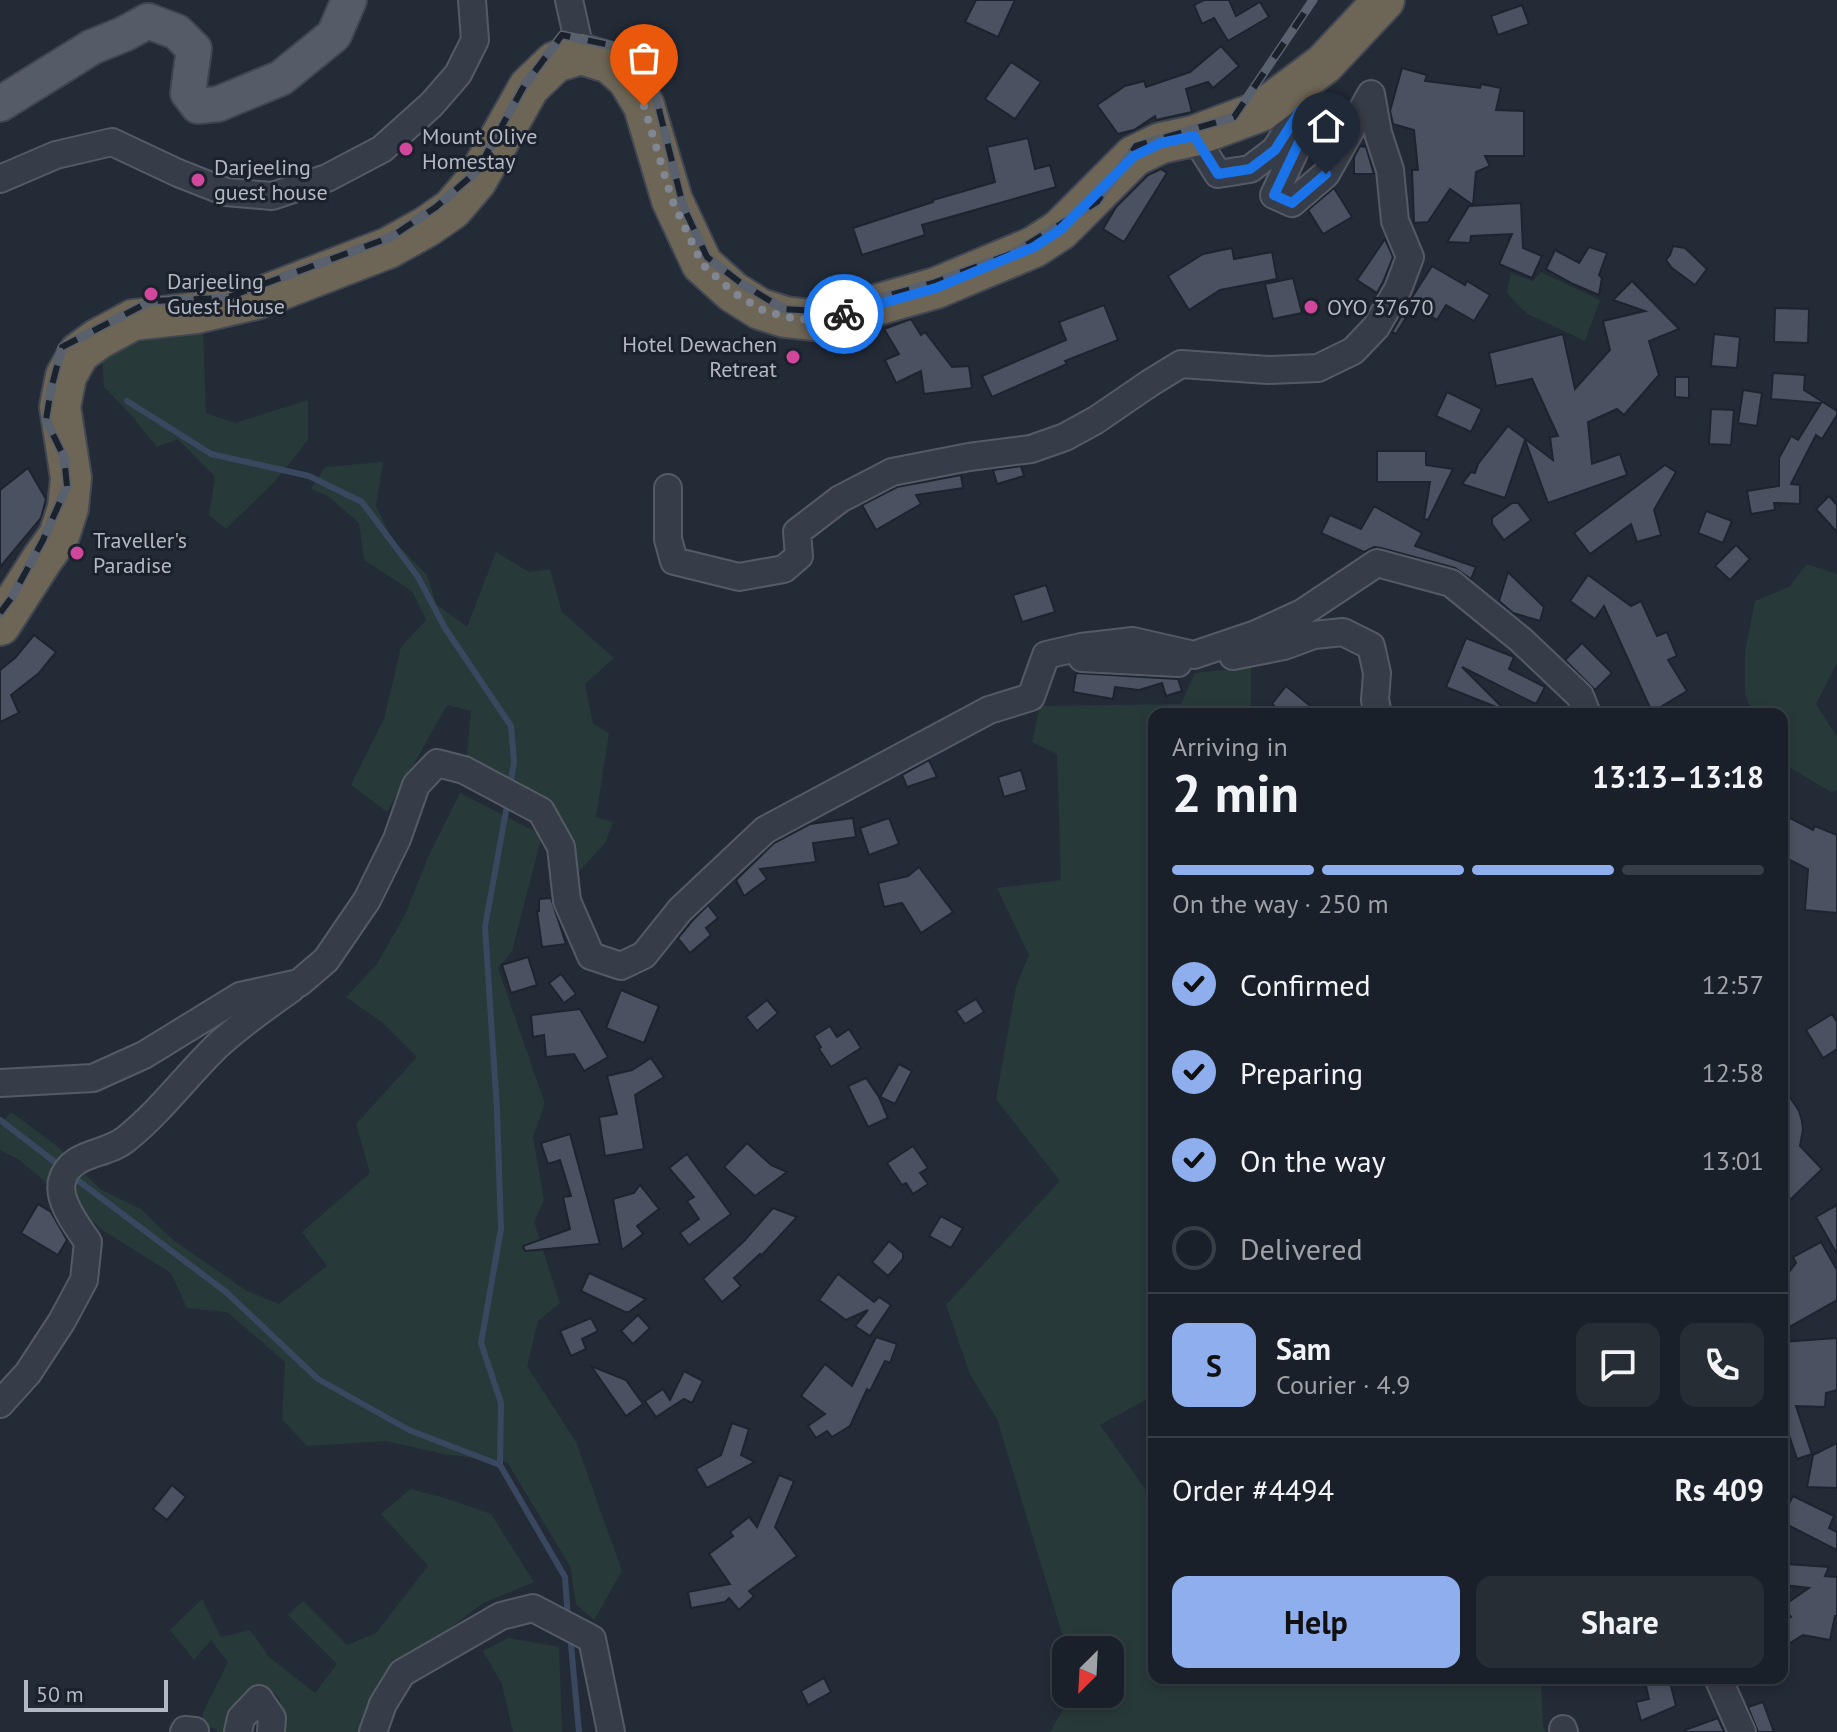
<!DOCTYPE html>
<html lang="en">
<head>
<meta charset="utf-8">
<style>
	body { margin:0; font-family:"PT Sans",sans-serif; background:#272d35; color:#f1f3f6; height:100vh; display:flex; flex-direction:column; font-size:30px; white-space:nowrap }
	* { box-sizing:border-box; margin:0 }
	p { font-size:26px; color:#9fa3a8 }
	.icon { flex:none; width:44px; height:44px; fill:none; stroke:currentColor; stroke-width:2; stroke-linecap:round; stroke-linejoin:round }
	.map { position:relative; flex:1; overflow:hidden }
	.drawer { position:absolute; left:1148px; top:708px; width:640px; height:976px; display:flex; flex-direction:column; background:#1a2029; border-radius:16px; box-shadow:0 4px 12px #0003,0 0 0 2px #383e46 }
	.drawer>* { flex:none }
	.needle { width:52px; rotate:204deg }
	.controls { position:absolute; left:1052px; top:1636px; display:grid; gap:16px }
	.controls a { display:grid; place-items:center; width:72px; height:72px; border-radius:16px; background:#1a2029; box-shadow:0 4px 12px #0003,0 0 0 2px #383e46; font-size:40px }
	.scale { position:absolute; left:24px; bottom:20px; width:144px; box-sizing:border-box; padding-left:8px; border:4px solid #b2b8c4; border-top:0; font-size:22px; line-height:28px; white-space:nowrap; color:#b2b8c4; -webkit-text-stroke:6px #1c222c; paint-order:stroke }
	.pin { position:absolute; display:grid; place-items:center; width:68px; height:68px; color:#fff; margin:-82px -34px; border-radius:50% 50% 50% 0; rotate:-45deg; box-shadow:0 0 8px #0007 }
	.pin .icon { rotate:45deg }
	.courier { position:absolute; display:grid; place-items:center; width:80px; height:80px; margin:-40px; border:6px solid #1a73e8; border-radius:50%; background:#fff; color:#222; box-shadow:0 2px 10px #0007 }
	.summary em { font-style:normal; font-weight:600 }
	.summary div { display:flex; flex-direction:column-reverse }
	.summary { display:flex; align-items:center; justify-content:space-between; height:136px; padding:0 24px }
	h1 { font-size:52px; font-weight:600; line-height:60px }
	.bar { display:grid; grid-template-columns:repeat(4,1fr); gap:12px 8px; align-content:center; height:96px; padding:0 24px }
	.bar i { height:10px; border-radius:6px; background:#383e46 }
	.bar .active { background:#8eaeed }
	.bar p { grid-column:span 4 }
	.line { display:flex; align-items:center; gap:20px; padding:0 24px; border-top:2px solid #383e46 }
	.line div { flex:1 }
	.round { display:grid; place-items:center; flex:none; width:84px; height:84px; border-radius:16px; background:#272d35 }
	ol { padding:0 24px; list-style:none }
	li { display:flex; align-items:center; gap:24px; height:88px }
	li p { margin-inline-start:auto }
	li .icon { padding:8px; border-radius:50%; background:#8eaeed; color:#111; stroke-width:4 }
	li:last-child { color:#9fa3a8 }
	li i { width:44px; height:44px; border:4px solid #383e46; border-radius:50% }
	.cta { display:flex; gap:16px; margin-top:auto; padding:16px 24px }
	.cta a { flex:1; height:92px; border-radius:16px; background:#8eaeed; color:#111; font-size:32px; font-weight:600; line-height:92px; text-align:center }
	.cta a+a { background:#272d35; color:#f1f3f6 }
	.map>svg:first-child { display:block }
	.green { fill:#28393a }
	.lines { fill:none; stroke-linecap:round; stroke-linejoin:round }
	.stream { stroke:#3a485f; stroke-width:6 }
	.building { fill:#4a5261; stroke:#1e242f; stroke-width:2 }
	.minor-casing { stroke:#555b66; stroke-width:30 }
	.major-casing { stroke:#404651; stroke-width:38 }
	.highway-casing { stroke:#424853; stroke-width:44 }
	.minor { stroke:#373d48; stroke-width:26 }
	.major { stroke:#555c68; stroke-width:34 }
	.highway { stroke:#6d6555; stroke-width:40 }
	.rail-casing { stroke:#59616e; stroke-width:9 }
	.rail { stroke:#1c222c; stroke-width:6; stroke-dasharray:18; stroke-linecap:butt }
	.done { stroke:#808793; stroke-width:8; stroke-dasharray:0 14.4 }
	.route { stroke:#1a73e8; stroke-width:10 }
	.hotel-dot { fill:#d1479c; stroke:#1c222c; stroke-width:3 }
	.labels { text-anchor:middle; stroke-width:6; stroke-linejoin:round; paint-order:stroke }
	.poi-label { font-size:22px; fill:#b2b8c4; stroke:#1c222c; text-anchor:start }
</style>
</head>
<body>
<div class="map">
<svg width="1837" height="1732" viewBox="0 0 1837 1732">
	<rect width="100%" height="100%" fill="#232b37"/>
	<g class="green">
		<path d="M1541 272 1600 300 1585 341 1528 314 1519 306 1507 293 1511 273 1533 281Z"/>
		<path d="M140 327H203L206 413 235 423 308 400V440L275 481 226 529 209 515 215 477 178 439 157 447 131 415 104 387 102 357Z"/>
		<path d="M383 462 376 506 392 539 427 575 436 604 467 627 496 552 529 572 550 569 562 612 614 658 585 684 593 724 609 733 596 817 613 822 605 843 575 876 568 844 466 762 471 711 447 705 387 812 351 785 384 719 401 647 426 620 412 591 364 560 359 523 328 496 311 489 325 467Z"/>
		<path d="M1807 564 1837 574V663L1816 704 1837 737V790L1831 792 1782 763V714H1753L1745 694V652L1755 601 1789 587Z"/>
		<path d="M1251 667V705L1247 714H1154V1395L1100 1425 1148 1493 1154 1490V1678H1539L1541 1681 1543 1726 1546 1732H1050L1072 1694H1110V1650H1067L997 1419 970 1374 946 1305 1060 1181 996 1099 1016 987 1029 955 997 888 1061 880 1057 754 1032 742 1040 706 1181 704 1195 673Z"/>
		<path d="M460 793 542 835 512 951 498 968 545 1104 533 1137 544 1200 534 1222 560 1303 538 1321 527 1366 576 1442 622 1571 594 1620 576 1604 570 1566 507 1462 443 1454 386 1441 307 1446 282 1419 285 1362 227 1312 187 1308 171 1273 104 1231 18 1159 0 1150V1125L11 1112 58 1147 100 1189 141 1209 173 1240 247 1291 279 1304 327 1266 302 1232 370 1173 356 1124 417 1057 383 1023 346 997 377 964 405 915 429 855Z"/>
		<path d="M410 1489 445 1498 491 1514 534 1582 483 1603 380 1681 358 1732H282L280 1699 264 1684 234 1713 227 1732H217V1729L203 1726V1712L228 1662 211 1640 194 1660 170 1630 202 1599 221 1637 250 1630 269 1657 315 1693 337 1664 288 1615 303 1601 347 1645 376 1633 428 1566 381 1514Z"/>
		<path d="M508 1638 559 1647 562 1732H513L502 1684 483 1651Z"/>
	</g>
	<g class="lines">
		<g class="stream">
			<path d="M127 401 211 454 309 476 362 502 418 577 445 628 511 726 514 763 510 785"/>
			<path d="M0 1120 60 1166"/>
			<path d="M72 1176 226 1292 318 1379 409 1430 500 1465 565 1577 568 1619"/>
			<path d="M500 1465 501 1403 481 1343 501 1229 497 1110 485 927 508 800"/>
			<path d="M570 1634 579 1732"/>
		</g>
	</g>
	<g class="building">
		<path d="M976 0H1015L998 37 965 22Z"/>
		<path d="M1204 0H1229L1236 16 1260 2 1269 17 1228 41 1214 18 1202 24 1194 5Z"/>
		<path d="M1522 5 1529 24 1498 35 1491 16Z"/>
		<path d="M1221 46 1239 66 1213 88 1208 82 1186 89 1192 112 1156 120 1155 116 1134 130 1118 134 1097 105 1125 86 1144 81 1146 87 1190 72Z"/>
		<path d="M1011 62 1041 82 1015 119 985 99Z"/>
		<path d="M1402 68 1427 75 1425 81 1480 88 1481 84 1501 88 1496 110 1524 111V156H1485L1490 166 1476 172 1473 205 1450 189 1428 222 1414 223 1412 170H1418L1414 130 1393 124 1390 111Z"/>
		<path d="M1028 138 1035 169 1050 165 1056 187 922 225 925 235 862 255 853 228 933 202V200L995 182 987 147Z"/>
		<path d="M1360 146 1366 147 1374 174H1354V157Z"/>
		<path d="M1161 169 1167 173 1124 242 1103 229 1116 207 1148 175Z"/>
		<path d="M1334 188 1352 217 1323 234 1308 210Z"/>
		<path d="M1521 203 1523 248 1542 256 1532 278 1499 264 1512 234 1471 236 1470 243 1447 242 1469 206Z"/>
		<path d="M1385 239 1393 257 1383 282 1377 293 1357 280Z"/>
		<path d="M1673 246 1685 248 1707 269 1695 285 1672 268 1666 260 1670 255Z"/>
		<path d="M1589 247 1607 253 1599 275 1602 278 1599 295 1573 284 1546 269 1555 250 1579 263Z"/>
		<path d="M1232 248 1234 259 1272 252 1277 279 1220 290 1189 310 1168 276 1203 254Z"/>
		<path d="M1432 266 1465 285 1467 281 1490 295 1474 321 1446 305 1437 320 1409 302Z"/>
		<path d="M1293 278 1302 313 1273 319 1265 284Z"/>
		<path d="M1632 281 1679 329 1649 341 1659 375 1624 415 1617 409 1588 422 1592 464 1620 454 1627 475 1548 503 1525 440 1505 498 1462 484 1471 472 1475 473 1478 464 1508 426 1553 460 1550 437 1558 436 1532 379 1496 386 1489 353 1563 334 1575 389 1610 350 1603 321 1645 311 1613 300Z"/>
		<path d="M1104 305 1118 340 1065 361 1067 364 992 397 982 376 1066 340 1059 322Z"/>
		<path d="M1407 306 1412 308 1396 334 1392 332Z"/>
		<path d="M1775 308 1809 309 1808 343 1774 342Z"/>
		<path d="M911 319 921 335 925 332 952 367 969 366 972 388 924 394 921 371 896 383 885 360 899 354 884 329Z"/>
		<path d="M1714 334 1740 337 1737 368 1711 366Z"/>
		<path d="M1773 373 1805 375 1804 390 1837 411V415L1822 439 1816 435 1791 484 1800 485V504L1781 503 1780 506V503H1774L1775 510 1751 514 1747 491 1779 486V458L1791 436 1798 440 1821 403 1771 399Z"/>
		<path d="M1675 377H1689V398L1675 397Z"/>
		<path d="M1743 390 1762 393 1757 426 1738 423Z"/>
		<path d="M1447 392 1482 409 1471 432 1436 416Z"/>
		<path d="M1711 409 1734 410 1731 445 1709 444Z"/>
		<path d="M1377 451H1426V465L1453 469 1428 520 1424 519 1430 482H1377Z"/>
		<path d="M1665 465 1676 472 1654 510 1661 535 1637 542 1631 524 1590 554 1574 533Z"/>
		<path d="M1021 466 1024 476 997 484 993 470Z"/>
		<path d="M28 468 46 499 45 503 41 518 0 567V490Z"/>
		<path d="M961 475 963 488 916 495 921 504 876 530 862 505 897 487Z"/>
		<path d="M1829 496 1837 505V532L1816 509Z"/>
		<path d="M1512 503H1518L1531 520 1504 540 1492 524V518Z"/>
		<path d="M1374 506 1422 533 1415 546 1476 567 1471 579 1455 568 1381 548 1374 547 1364 552 1321 533 1330 515 1361 529Z"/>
		<path d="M1706 511 1732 521 1723 543 1698 533Z"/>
		<path d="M1736 545 1750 559 1730 580 1715 566Z"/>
		<path d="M1508 572 1544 607 1540 621 1513 613 1499 601Z"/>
		<path d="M1588 575 1631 606 1641 601 1657 636 1667 632 1677 656 1668 660 1687 691 1652 712 1604 606 1595 619 1570 601Z"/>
		<path d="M1046 585 1055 612 1022 622 1013 595Z"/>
		<path d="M34 635 56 652 39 673 11 695 19 713 0 722V670L15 658Z"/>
		<path d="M1466 638 1514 657 1509 669 1545 687 1536 704 1462 667 1506 711 1446 687Z"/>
		<path d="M1582 643 1612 673 1595 690 1565 660Z"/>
		<path d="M1076 673 1178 679 1182 691 1166 696 1162 683 1139 690 1115 687 1113 699 1073 692Z"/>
		<path d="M1286 686 1320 714H1284L1272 704Z"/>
		<path d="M929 760 937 777 907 787 902 775Z"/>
		<path d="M1021 770 1027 790 1004 797 998 777Z"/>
		<path d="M1782 814 1813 830 1815 826 1837 835V913L1805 910 1808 869 1782 856Z"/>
		<path d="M853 818 856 837 813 843 816 862 760 869 767 879 744 896 736 880 774 843 810 824Z"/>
		<path d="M889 818 899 844 869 855 860 828Z"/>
		<path d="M919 867 953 912 921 933 902 903 884 907 878 883 908 876Z"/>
		<path d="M551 898 566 944 542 947 537 911H539V899Z"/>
		<path d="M708 905 718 918 706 928 711 935 690 953 678 938 692 921Z"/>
		<path d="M528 957 537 985 511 993 502 965Z"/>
		<path d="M561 974 576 994 564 1003 549 983Z"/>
		<path d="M621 990 659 1006 644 1043 606 1028Z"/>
		<path d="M976 999 984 1012 965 1024 956 1011Z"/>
		<path d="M767 1000 778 1013 757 1031 746 1017Z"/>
		<path d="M580 1009 608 1057 584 1071 574 1054 546 1057 544 1035 533 1037 531 1015Z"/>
		<path d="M1832 1014 1837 1022V1049L1823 1058 1806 1030Z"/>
		<path d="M830 1026 837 1037 849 1029 861 1048 831 1067 819 1049 821 1047 814 1036Z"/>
		<path d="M651 1058 664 1077 635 1095 644 1149 605 1156 599 1117 617 1114 607 1076 632 1070Z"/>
		<path d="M899 1064 912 1071 895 1104 880 1097Z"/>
		<path d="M866 1078 879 1097 888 1118 868 1127 848 1086Z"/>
		<path d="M1782 1085 1799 1111 1802 1121 1803 1130 1800 1146 1822 1169 1790 1200 1782 1186Z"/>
		<path d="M570 1134 600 1244 525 1251 523 1246 570 1229 563 1197 571 1196 560 1160 548 1164 541 1143Z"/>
		<path d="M747 1143 771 1165 787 1172 755 1196 724 1167Z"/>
		<path d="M913 1146 928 1168 920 1173 928 1184 913 1194 906 1183 902 1185 887 1163Z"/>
		<path d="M687 1154 731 1214 689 1245 680 1233 699 1219 687 1201 694 1197 669 1168Z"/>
		<path d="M640 1185 659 1209 637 1226 643 1234 622 1250 613 1199 634 1193Z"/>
		<path d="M38 1204 51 1212 67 1240 58 1255 21 1233Z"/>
		<path d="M1837 1205V1254L1816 1217Z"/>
		<path d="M773 1208 797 1217 761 1256 760 1254 734 1278 741 1286 722 1302 703 1279 745 1240Z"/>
		<path d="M941 1216 963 1228 951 1248 929 1236Z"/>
		<path d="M889 1241 903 1253V1259L888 1276 872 1262Z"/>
		<path d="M1821 1242 1837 1270V1300L1782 1331V1281L1796 1263 1793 1257Z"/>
		<path d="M589 1273 646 1299 629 1312H625L581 1291Z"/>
		<path d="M838 1274 874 1302 879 1297 891 1305 870 1336 855 1326 868 1310 846 1320 819 1300Z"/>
		<path d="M638 1315 650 1328 633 1344 621 1331Z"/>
		<path d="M591 1318 598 1331 582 1339 586 1349 571 1356 560 1331Z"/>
		<path d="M876 1337 897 1344 890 1363 885 1361 870 1391 867 1389 850 1426 832 1437 827 1431 816 1438 808 1426 825 1414 801 1396 825 1364 852 1386Z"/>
		<path d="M1837 1338V1390L1826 1393 1825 1407 1796 1406 1812 1454 1797 1459 1782 1414V1342Z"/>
		<path d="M591 1366 626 1380 643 1404 626 1416Z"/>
		<path d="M684 1371 703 1381 692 1403 684 1399 656 1417 645 1401 663 1389 670 1400Z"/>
		<path d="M732 1423 749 1429 741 1455 755 1462 707 1488 696 1469 721 1455Z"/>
		<path d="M1837 1443V1488L1807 1487 1813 1455Z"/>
		<path d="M779 1475 794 1481 775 1527 797 1556 749 1591 754 1596 739 1610 729 1598 725 1602 691 1608 688 1592 730 1584 709 1554 733 1536 730 1532 749 1517 757 1527Z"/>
		<path d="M172 1485 186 1497 167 1520 153 1509Z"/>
		<path d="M1793 1496 1834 1516 1829 1528 1837 1532V1550L1782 1522V1517Z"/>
		<path d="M1786 1564 1829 1567 1825 1576 1837 1577V1616H1835L1830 1640 1803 1635 1782 1648V1622L1791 1617 1783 1606 1809 1588 1784 1585Z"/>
		<path d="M824 1678 831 1692 808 1705 801 1691Z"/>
		<path d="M1644 1678H1669L1676 1706 1641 1721 1636 1702 1649 1699Z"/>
		<path d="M1763 1702 1774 1732H1758L1748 1707Z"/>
		<path d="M1718 1718 1724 1732H1685V1730Z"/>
	</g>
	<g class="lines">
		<defs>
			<g id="minor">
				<path d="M569 0 581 54"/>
				<path d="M0 179 56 155 112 142 178 173 226 192 272 196 327 178 382 149 432 104 458 74 475 40 472 0"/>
				<path d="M668 488V539L674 561 739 577 784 569 799 556 797 532 840 499 892 472 969 457 1031 449 1065 437 1096 420 1150 383 1181 364 1268 370 1318 368 1353 351 1376 327 1398 289 1410 257 1395 221 1390 170 1378 133 1371 94 1326 174 1292 203 1274 195 1311 117 1300 111 1275 150 1250 169 1218 174 1194 136"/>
				<path d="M1233 656 1284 646 1314 635 1343 632 1371 646 1377 673 1375 700 1378 714"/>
				<path d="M1082 658 1178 663"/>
				<path d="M0 1083 93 1078 144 1055 240 996 299 983 326 960 367 900 397 839 416 785 437 763 464 770 541 811 561 847 567 901 591 956 621 966 644 955 680 910 765 830 989 710 1031 697 1046 655 1081 647 1133 641 1194 655 1256 634 1302 613 1377 563 1451 583 1521 640 1580 696 1587 714"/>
				<path d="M0 1404 28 1373 62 1321 84 1280 88 1242C78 1227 57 1201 62 1181 70 1151 106 1156 126 1139 160 1112 186 1076 217 1046 240 1025 265 1007 291 989"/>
				<path d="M1718 1678 1742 1732"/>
				<path d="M1563 1729 1564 1732"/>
				<path d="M184 1732 185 1730 195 1731 194 1732"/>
				<path d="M238 1732 241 1718 259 1699 272 1718 271 1732"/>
				<path d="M373 1732 383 1704 402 1673 501 1616 533 1608 592 1639 611 1732"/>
			</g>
			<path id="major" d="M0 104 92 47 124 34 148 21 177 32 194 49 188 93 198 106 218 104 281 78 334 35 349 0"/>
			<path id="highway" d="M0 625 43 558 59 536 68 508 71 478 60 407 66 376 79 353 98 339 133 320 196 313 256 299 388 248 426 227 452 209 476 181 529 87 555 62 581 54 610 63 628 79 644 106 672 200 702 264 733 292 760 309 785 317 820 321 936 288 1034 247 1060 230 1134 156 1161 143 1194 136 1261 111 1324 64 1384 0"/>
		</defs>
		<use href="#minor" class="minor-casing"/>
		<use href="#major" class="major-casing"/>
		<use href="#highway" class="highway-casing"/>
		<use href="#minor" class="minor"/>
		<use href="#major" class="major"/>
		<use href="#highway" class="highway"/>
		<defs>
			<path id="rail" d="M0 613 12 597 43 540 67 486 64 457 46 420 51 389 62 347 151 301 226 298 391 237 436 207 477 171 524 86 562 35 619 47 652 81 683 206 707 257 742 284 784 309 829 312 933 283 1013 253 1097 202 1136 146 1234 117 1313 0"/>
		</defs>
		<use href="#rail" class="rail-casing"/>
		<use href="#rail" class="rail"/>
	</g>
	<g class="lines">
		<path class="done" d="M644 106 672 200 702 264 733 292 760 309 785 317 820 321 844 314"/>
		<path class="route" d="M844 314 936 288 1034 247 1060 230 1134 156 1161 143 1194 136 1218 174 1250 169 1275 150 1300 111 1311 117 1274 195 1292 203 1326 174"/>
	</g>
	<g class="hotel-dot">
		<circle cx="406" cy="149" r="8"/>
		<circle cx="198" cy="180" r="8"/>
		<circle cx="151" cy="294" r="8"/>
		<circle cx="1311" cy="307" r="8"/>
		<circle cx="793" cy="357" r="8"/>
		<circle cx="77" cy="553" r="8"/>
	</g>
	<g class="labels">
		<g class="poi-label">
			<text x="422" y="144">Mount Olive<tspan x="422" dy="25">Homestay</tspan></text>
			<text x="214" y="175">Darjeeling<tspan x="214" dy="25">guest house</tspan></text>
			<text x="167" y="289">Darjeeling<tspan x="167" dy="25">Guest House</tspan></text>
			<text x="1327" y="315">OYO 37670</text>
			<text x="777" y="352" text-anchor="end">Hotel Dewachen<tspan x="777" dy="25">Retreat</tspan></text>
			<text x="93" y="548">Traveller's<tspan x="93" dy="25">Paradise</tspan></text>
		</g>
	</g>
</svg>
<div class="controls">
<a><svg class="needle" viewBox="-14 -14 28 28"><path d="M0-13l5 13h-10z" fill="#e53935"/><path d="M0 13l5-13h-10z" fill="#9fa3a8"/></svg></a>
</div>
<div class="scale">50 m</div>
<div class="pin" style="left:644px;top:106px;background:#ea580c"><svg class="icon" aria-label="bag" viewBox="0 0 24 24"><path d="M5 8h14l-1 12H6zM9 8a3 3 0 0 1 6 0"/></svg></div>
<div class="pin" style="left:1326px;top:174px;background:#1f2937"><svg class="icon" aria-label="home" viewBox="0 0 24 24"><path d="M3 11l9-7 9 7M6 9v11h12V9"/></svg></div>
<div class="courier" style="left:844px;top:314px"><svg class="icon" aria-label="bike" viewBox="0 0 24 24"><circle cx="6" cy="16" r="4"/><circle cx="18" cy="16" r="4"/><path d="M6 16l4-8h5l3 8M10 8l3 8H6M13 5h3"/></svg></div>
<section class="drawer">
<div class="summary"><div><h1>2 min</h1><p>Arriving in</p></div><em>13:13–13:18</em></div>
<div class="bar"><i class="active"></i><i class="active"></i><i class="active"></i><i></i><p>On the way · 250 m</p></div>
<ol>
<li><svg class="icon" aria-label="check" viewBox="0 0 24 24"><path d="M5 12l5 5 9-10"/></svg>Confirmed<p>12:57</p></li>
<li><svg class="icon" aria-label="check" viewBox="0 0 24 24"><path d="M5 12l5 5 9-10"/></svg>Preparing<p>12:58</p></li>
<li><svg class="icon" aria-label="check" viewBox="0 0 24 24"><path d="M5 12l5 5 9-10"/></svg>On the way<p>13:01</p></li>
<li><i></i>Delivered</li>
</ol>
<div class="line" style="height:144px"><b class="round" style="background:#8eaeed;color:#111">S</b><div><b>Sam</b><p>Courier · 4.9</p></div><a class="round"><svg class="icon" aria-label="chat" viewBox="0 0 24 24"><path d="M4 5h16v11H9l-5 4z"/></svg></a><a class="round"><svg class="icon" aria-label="phone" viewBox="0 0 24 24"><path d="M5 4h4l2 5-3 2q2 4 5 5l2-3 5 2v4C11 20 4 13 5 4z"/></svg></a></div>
<div class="line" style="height:104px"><div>Order #4494</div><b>Rs 409</b></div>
<div class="cta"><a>Help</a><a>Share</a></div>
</section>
</div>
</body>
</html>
